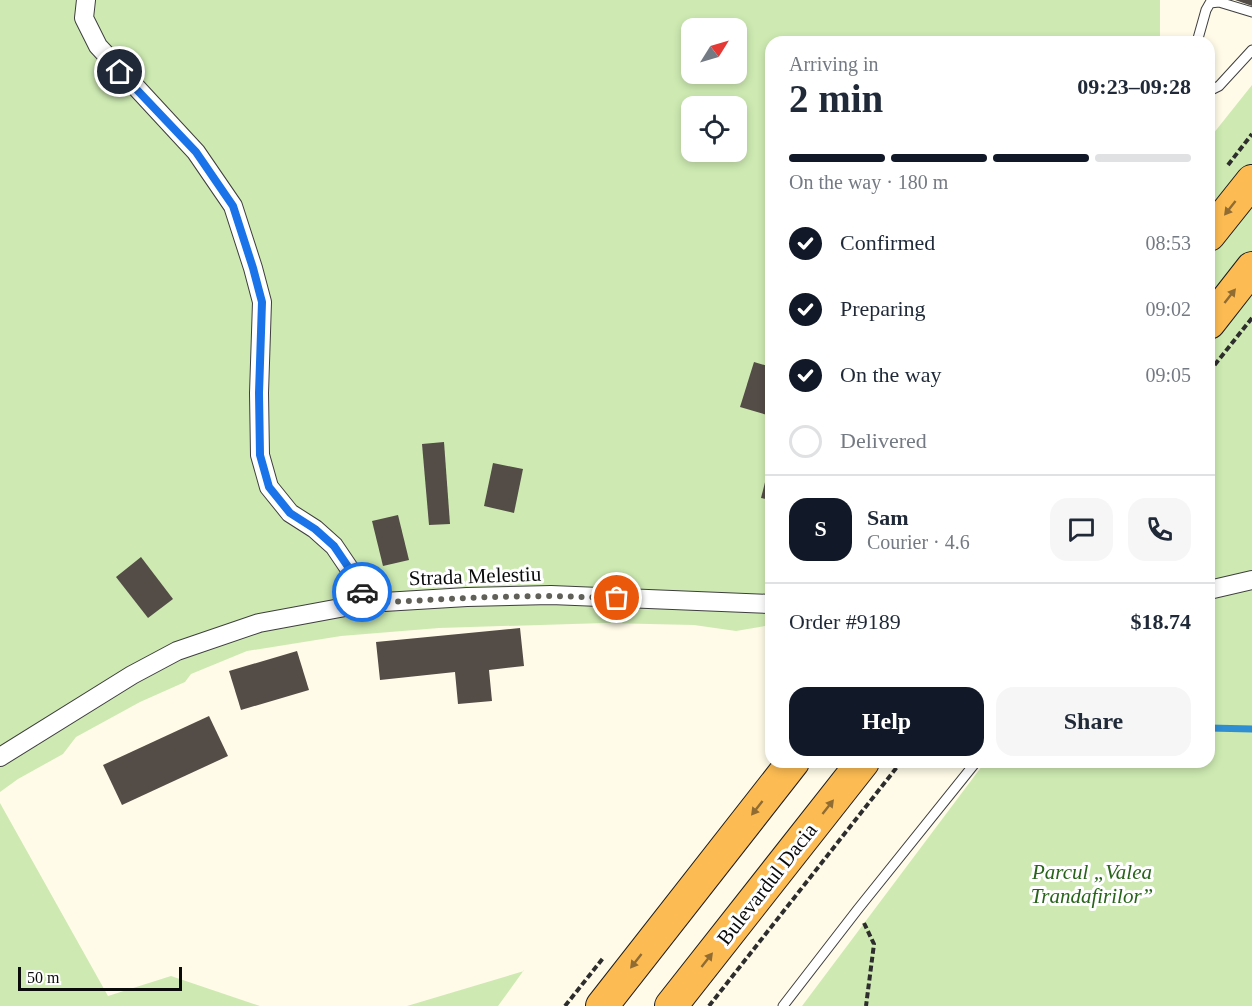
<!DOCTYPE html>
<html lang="en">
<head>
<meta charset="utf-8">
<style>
	body { margin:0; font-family:"Times New Roman",serif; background:#f6f6f7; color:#1f2937; height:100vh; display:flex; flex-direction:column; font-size:22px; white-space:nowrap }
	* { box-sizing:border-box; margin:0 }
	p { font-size:20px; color:#747a83 }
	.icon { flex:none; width:33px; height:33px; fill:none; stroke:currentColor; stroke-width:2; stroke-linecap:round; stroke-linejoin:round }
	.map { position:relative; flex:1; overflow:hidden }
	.details { position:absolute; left:765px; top:36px; width:450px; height:732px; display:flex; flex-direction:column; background:#fff; border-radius:18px; box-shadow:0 3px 9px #0003 }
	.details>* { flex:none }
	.needle { width:39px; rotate:53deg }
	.fabs { position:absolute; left:681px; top:18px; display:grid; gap:12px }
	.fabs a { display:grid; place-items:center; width:66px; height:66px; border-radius:12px; background:#fff; box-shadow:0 3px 9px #0003; font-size:30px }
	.scale { position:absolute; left:18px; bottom:15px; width:164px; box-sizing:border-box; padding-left:6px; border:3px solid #0b0b0b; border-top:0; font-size:16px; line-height:21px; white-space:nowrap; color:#0b0b0b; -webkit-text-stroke:4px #fff; paint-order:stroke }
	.pin { position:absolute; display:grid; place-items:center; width:51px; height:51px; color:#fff; margin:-26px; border:3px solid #fff; border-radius:50%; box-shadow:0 2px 6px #0007 }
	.courier { position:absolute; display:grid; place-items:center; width:60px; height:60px; margin:-30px; border:4px solid #1a73e8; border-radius:50%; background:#fff; color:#222; box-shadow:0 2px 8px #0007 }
	.headline em { font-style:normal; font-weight:700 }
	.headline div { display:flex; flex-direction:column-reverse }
	.headline { display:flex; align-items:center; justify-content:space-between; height:102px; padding:0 24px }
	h1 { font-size:39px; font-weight:700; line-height:45px }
	.bar { display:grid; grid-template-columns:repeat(4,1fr); gap:9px 6px; align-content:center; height:72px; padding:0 24px }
	.bar i { height:8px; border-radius:4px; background:#e0e1e3 }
	.bar .selected { background:#111827 }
	.bar p { grid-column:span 4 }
	.line { display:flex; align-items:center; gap:15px; padding:0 24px; border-top:2px solid #e0e1e3 }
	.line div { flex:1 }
	.round { display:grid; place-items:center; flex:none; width:63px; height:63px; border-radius:18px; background:#f6f6f7 }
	ol { padding:0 24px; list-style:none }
	li { display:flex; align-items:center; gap:18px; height:66px }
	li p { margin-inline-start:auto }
	li .icon { padding:6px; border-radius:50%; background:#111827; color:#fff; stroke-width:4 }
	li:last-child { color:#747a83 }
	li i { width:33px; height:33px; border:3px solid #e0e1e3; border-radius:50% }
	.primary-button { display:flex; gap:12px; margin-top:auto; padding:12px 24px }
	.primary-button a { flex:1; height:69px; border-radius:18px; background:#111827; color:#fff; font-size:24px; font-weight:700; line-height:69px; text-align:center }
	.primary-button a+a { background:#f6f6f7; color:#1f2937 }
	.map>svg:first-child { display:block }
	.green { fill:#ceeab2; fill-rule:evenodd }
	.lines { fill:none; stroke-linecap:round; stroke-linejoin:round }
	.stream { stroke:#308ed2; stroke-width:7 }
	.building { fill:#544c47 }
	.service-casing { stroke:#3e3e3e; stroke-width:11 }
	.minor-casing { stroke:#3e3e3e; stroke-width:20 }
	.trunk-casing { stroke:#1c1c1c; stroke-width:34 }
	.path { stroke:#2d2d2d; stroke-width:4; stroke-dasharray:6 3; stroke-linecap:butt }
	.service { stroke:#fff; stroke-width:9 }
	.minor { stroke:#fff; stroke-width:18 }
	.trunk { stroke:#fcbc53; stroke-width:32 }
	.oneway { fill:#906c33 }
	.done { stroke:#605f58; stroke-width:6; stroke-dasharray:0 10.8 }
	.route { stroke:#1a73e8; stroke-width:8 }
	.labels { text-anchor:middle; stroke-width:6; stroke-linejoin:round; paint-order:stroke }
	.street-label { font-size:21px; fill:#0b0b0b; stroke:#fff }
	.park-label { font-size:21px; font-style:italic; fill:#28641a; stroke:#fff }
</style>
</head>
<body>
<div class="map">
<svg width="1252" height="1006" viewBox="0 0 1252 1006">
	<rect width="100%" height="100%" fill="#fffbe8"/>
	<g class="green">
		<path d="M0 0H1160V42H771V625L736 631 694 625 605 623 439 628 341 636 247 651 191 674 185 682 140 702 76 737 63 754 18 779 0 792ZM692 28H736V74H692ZM692 106H736V152H692Z"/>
		<path d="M1252 85V1006H802L985 762H1209V139Z"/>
		<path d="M0 803 108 996 171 976 260 1006H0Z"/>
		<path d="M524 970 498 1006H407L524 971Z"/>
	</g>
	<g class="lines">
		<path class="stream" d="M1209 728 1252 729"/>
	</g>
	<g class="building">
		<path d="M1235 0H1252V6Z"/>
		<path d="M754 362 771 367V400L767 415 740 407Z"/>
		<path d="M444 442 450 524 429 525 422 444Z"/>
		<path d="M493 463 523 469 514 513 484 506Z"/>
		<path d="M770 463H771V500L761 498Z"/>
		<path d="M398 515 409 560 383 566 372 521Z"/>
		<path d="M141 557 173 599 148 618 116 577Z"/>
		<path d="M520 628 524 666 489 670 492 701 458 704 455 672 380 680 376 642Z"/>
		<path d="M297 651 309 690 241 710 229 671Z"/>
		<path d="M209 716 228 756 122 805 103 765Z"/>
	</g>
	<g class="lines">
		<defs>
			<g id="service">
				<path d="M1197 42 1206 10 1210 3 1219 2 1252 12"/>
				<path d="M1209 91 1219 86 1252 50"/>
				<path d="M783 1006 858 909 976 762"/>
			</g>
			<g id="minor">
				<path d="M86 0 84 18 98 46 196 152 233 206 253 268 262 302 259 393 260 455 269 487 290 513 315 529 334 546 355 577 367 603"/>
				<path d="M1209 590 1252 580"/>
				<path d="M0 757 132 675 177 651 259 623 367 603 467 597 551 595 771 604"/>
			</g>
			<g id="trunk">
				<path d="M1209 235 1252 181"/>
				<path d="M1209 323 1252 268"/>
				<path d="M602 1006 793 762"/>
				<path d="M671 1006 863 762"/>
			</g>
		</defs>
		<use href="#service" class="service-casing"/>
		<use href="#minor" class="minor-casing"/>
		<use href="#trunk" class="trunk-casing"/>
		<g class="path">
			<path d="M1228 165 1252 134"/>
			<path d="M1209 372 1252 318"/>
			<path d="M864 923 874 944 866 1006"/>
			<path d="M565 1006 604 957"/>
			<path d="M709 1006 901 762"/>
		</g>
		<use href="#service" class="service"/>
		<use href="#minor" class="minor"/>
		<use href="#trunk" class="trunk"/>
	</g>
	<defs><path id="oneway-solid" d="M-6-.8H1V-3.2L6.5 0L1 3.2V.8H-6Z" transform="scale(1.5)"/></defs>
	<g class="oneway">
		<use href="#oneway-solid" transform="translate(1230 208) rotate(128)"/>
		<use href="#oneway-solid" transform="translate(1230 296) rotate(-52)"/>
		<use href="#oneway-solid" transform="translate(828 807) rotate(-52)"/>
		<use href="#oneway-solid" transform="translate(757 808) rotate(128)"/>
		<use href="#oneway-solid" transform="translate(707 960) rotate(-52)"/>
		<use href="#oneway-solid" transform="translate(636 961) rotate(128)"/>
	</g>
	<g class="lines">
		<path class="done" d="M362 592 367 603 488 597 551 596 617 598"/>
		<path class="route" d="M120 72 196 152 233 206 253 268 262 302 259 393 260 455 269 487 290 513 315 529 334 546 355 577 362 592"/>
	</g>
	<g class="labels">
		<g class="street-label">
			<text transform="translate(475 576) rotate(-2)" y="7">Strada Melestiu</text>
			<text transform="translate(767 884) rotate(-52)" y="7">Bulevardul Dacia</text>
		</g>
		<g class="park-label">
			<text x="1092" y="879">Parcul „Valea<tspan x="1092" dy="24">Trandafirilor”</tspan></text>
		</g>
	</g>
</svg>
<div class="fabs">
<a><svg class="needle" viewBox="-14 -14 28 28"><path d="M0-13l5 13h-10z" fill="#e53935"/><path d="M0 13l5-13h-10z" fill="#747a83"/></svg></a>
<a><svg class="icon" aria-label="locate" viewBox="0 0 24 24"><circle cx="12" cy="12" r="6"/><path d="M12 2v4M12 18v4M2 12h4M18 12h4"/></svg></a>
</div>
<div class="scale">50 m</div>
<div class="pin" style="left:617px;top:598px;background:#ea580c"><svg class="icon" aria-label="bag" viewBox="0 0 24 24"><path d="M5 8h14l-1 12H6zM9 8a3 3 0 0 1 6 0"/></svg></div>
<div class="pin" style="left:120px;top:72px;background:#1f2937"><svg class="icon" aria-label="home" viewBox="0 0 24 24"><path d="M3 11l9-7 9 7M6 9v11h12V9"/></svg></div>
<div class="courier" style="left:362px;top:592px"><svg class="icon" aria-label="car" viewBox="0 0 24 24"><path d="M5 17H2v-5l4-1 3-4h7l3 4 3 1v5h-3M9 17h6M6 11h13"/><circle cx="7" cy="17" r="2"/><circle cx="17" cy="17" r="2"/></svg></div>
<section class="details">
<div class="headline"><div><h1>2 min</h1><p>Arriving in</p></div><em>09:23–09:28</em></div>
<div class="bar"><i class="selected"></i><i class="selected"></i><i class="selected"></i><i></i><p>On the way · 180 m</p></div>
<ol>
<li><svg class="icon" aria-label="check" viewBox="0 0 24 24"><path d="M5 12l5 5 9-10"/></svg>Confirmed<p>08:53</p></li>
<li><svg class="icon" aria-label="check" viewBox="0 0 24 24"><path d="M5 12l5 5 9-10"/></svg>Preparing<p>09:02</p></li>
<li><svg class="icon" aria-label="check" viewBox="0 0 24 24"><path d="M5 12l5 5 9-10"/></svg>On the way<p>09:05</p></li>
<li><i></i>Delivered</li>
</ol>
<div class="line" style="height:108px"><b class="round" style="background:#111827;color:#fff">S</b><div><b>Sam</b><p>Courier · 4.6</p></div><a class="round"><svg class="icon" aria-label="chat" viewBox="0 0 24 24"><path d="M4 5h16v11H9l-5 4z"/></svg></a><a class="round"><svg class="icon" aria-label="phone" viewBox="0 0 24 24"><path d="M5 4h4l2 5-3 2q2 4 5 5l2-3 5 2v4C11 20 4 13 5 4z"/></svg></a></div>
<div class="line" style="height:78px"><div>Order #9189</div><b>$18.74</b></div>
<div class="primary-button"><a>Help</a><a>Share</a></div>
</section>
</div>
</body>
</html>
